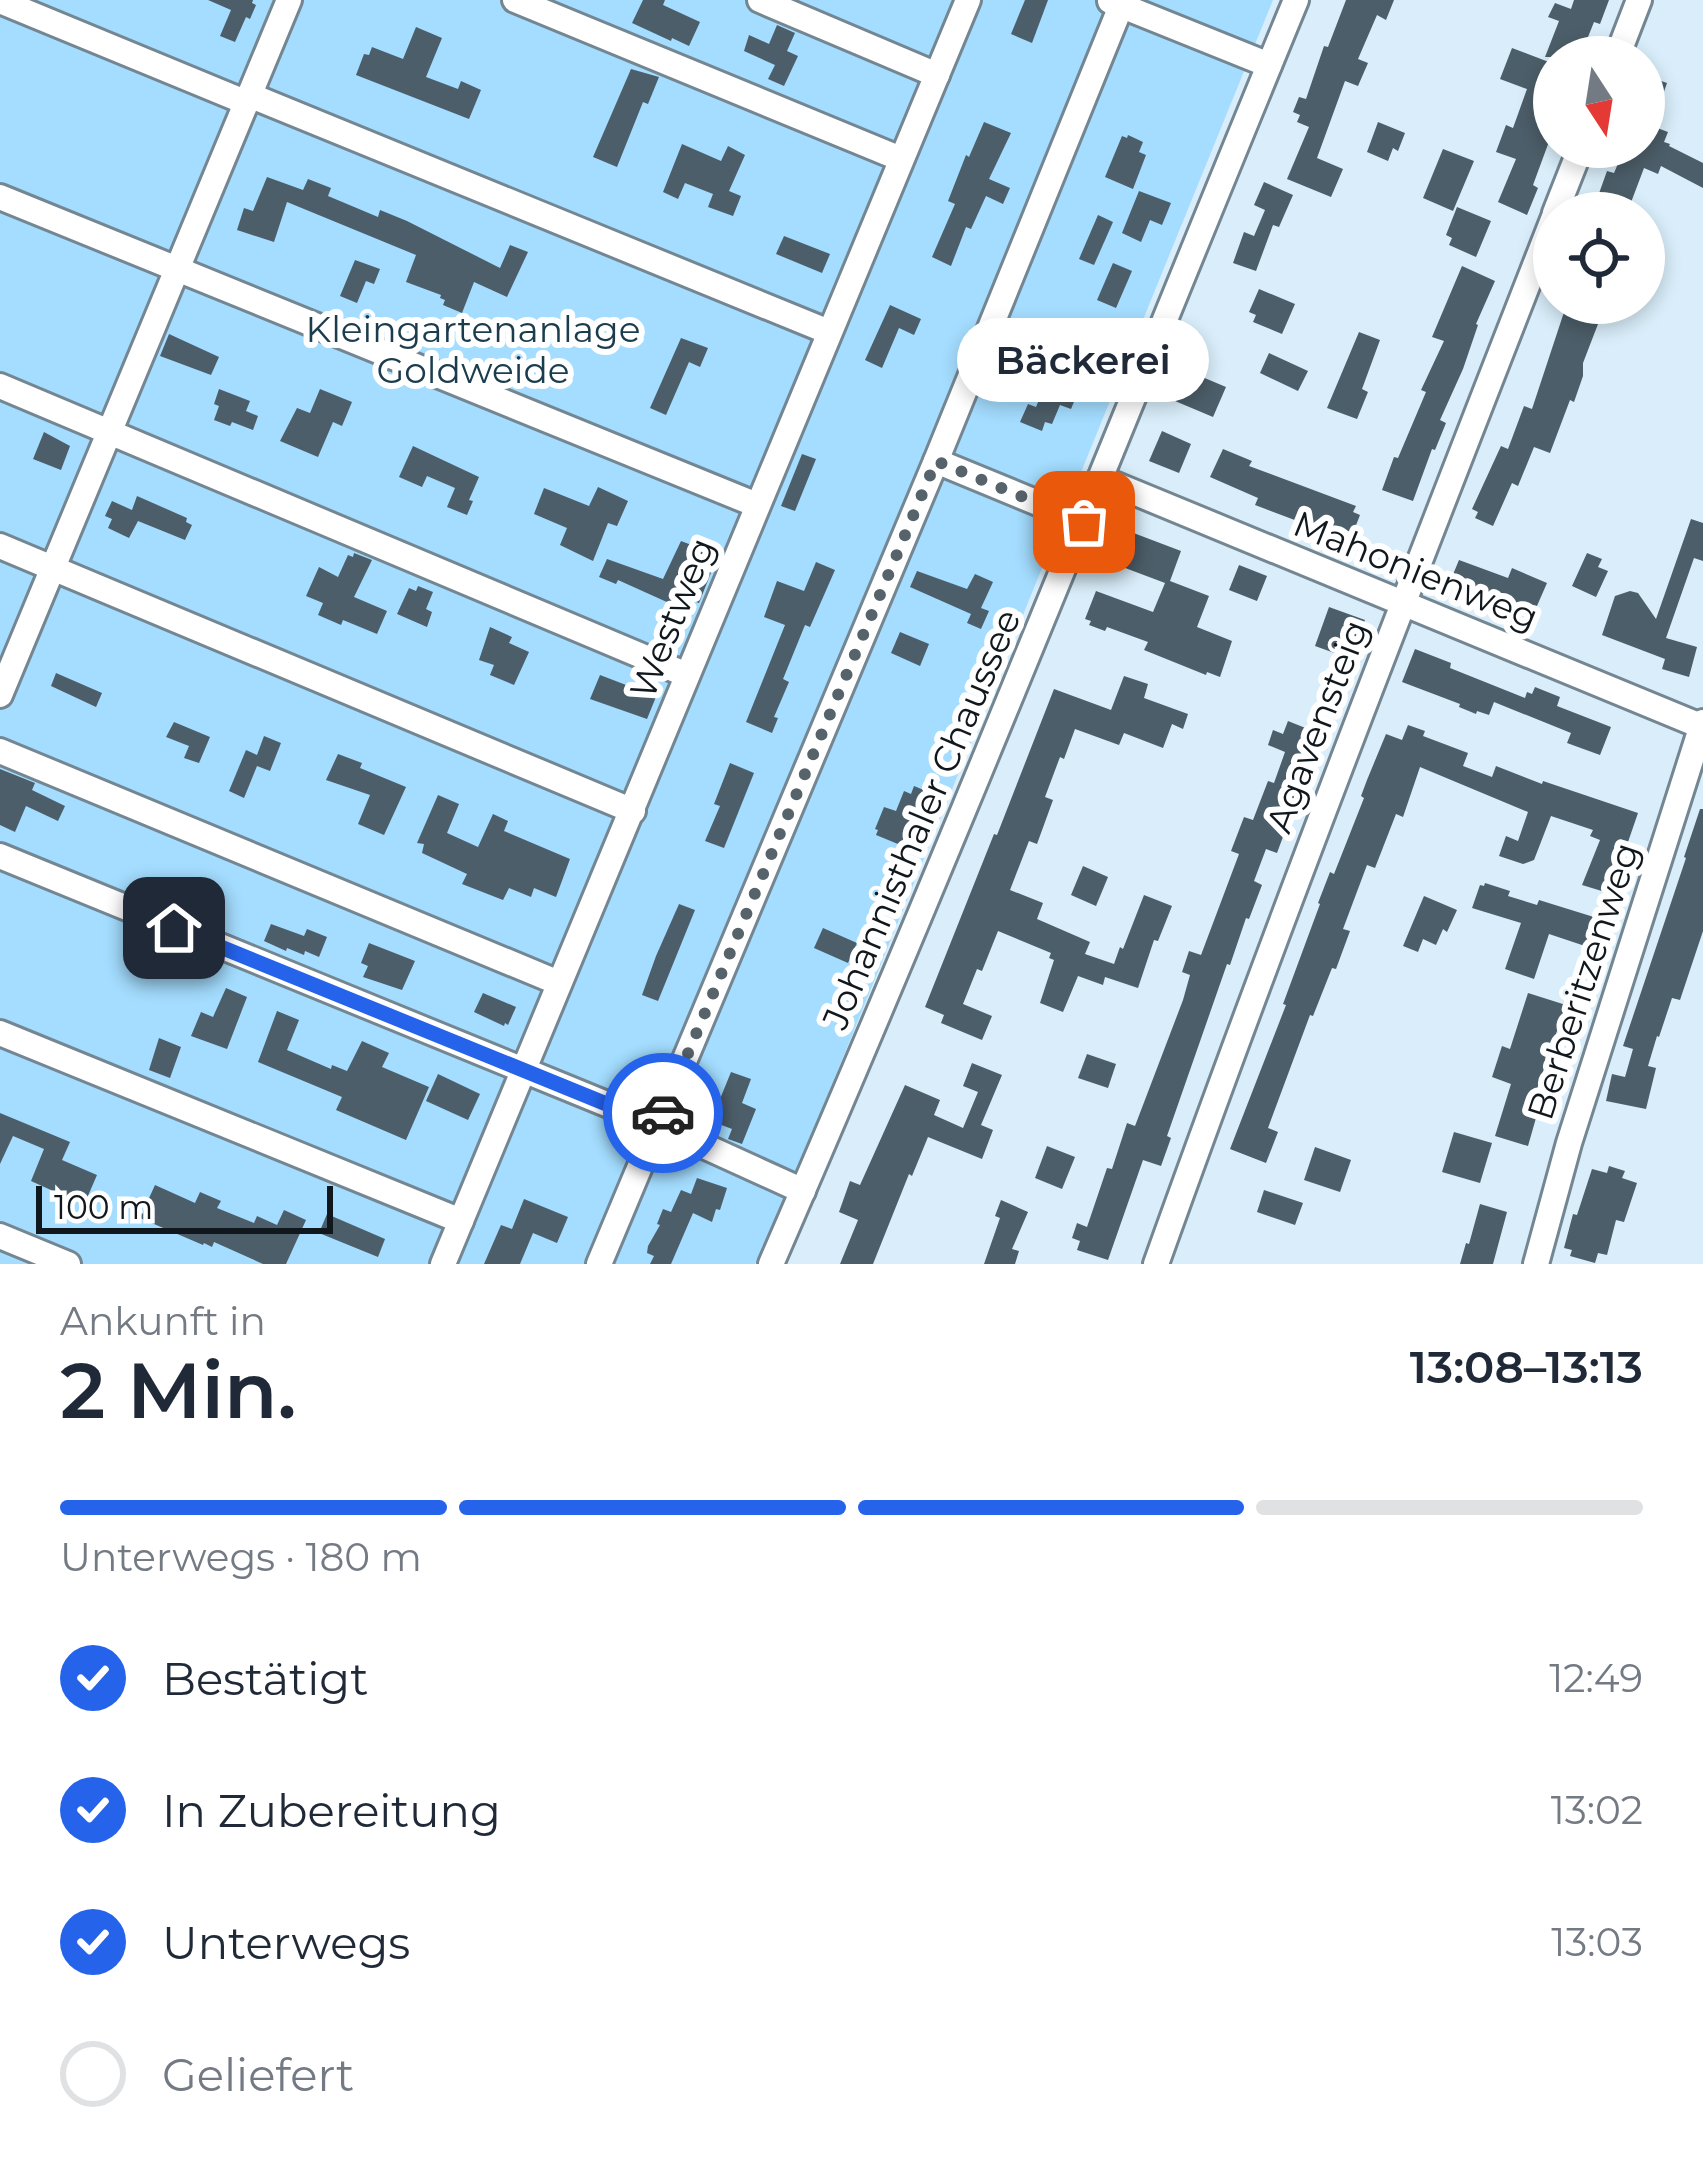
<!DOCTYPE html>
<html lang="de">
<head>
<meta charset="utf-8">
<style>
	body { margin:0; font-family:Montserrat,sans-serif; background:#f6f6f7; color:#1f2937; height:100vh; display:flex; flex-direction:column; font-size:45px; white-space:nowrap }
	* { box-sizing:border-box; margin:0 }
	p { font-size:39px; color:#747a83 }
	.icon { flex:none; width:66px; height:66px; fill:none; stroke:currentColor; stroke-width:2; stroke-linecap:round; stroke-linejoin:round }
	.map { position:relative; height:1264px; overflow:hidden }
	.panel { display:flex; flex-direction:column; background:#fff; flex:1 }
	.panel>* { flex:none }
	.needle { width:78px; rotate:168deg }
	.tools { position:absolute; left:1533px; top:36px; display:grid; gap:24px }
	.tools a { display:grid; place-items:center; width:132px; height:132px; border-radius:50%; background:#fff; box-shadow:0 6px 18px #0003; font-size:60px }
	.scale { position:absolute; left:36px; bottom:30px; width:297px; box-sizing:border-box; padding-left:12px; border:6px solid #11181d; border-top:0; font-size:33px; line-height:42px; white-space:nowrap; color:#11181d; -webkit-text-stroke:9px #fff; paint-order:stroke }
	.pin { position:absolute; display:grid; place-items:center; width:102px; height:102px; color:#fff; margin:-51px; border-radius:24px; box-shadow:0 6px 18px #0006 }
	.courier { position:absolute; display:grid; place-items:center; width:120px; height:120px; margin:-60px; border:9px solid #2563eb; border-radius:50%; background:#fff; color:#222; box-shadow:0 3px 15px #0007 }
	.bubble { position:absolute; height:84px; border-radius:42px; background:#fff; box-shadow:0 6px 18px #0003; font-size:39px; font-weight:600; line-height:84px; text-align:center }
	.head em { font-style:normal; font-weight:600 }
	.head div { display:flex; flex-direction:column-reverse }
	.head { display:flex; align-items:center; justify-content:space-between; height:204px; padding:0 60px }
	h1 { font-size:78px; font-weight:600; line-height:90px }
	.bar { display:grid; grid-template-columns:repeat(4,1fr); gap:18px 12px; align-content:center; height:144px; padding:0 60px }
	.bar i { height:15px; border-radius:9px; background:#e0e1e3 }
	.bar .selected { background:#2563eb }
	.bar p { grid-column:span 4 }
	ol { padding:0 60px; list-style:none }
	li { display:flex; align-items:center; gap:36px; height:132px }
	li p { margin-inline-start:auto }
	li .icon { padding:12px; border-radius:50%; background:#2563eb; color:#fff; stroke-width:4 }
	li:last-child { color:#747a83 }
	li i { width:66px; height:66px; border:6px solid #e0e1e3; border-radius:50% }
	.map>svg:first-child { display:block }
	.green { fill:#a4ddff }
	.building { fill:#4c5e69 }
	.lines { fill:none; stroke-linecap:round; stroke-linejoin:round }
	.minor-casing { stroke:#738692; stroke-width:30 }
	.minor { stroke:#fff; stroke-width:24 }
	.done { stroke:#57636a; stroke-width:12; stroke-dasharray:0 21.6 }
	.route { stroke:#2563eb; stroke-width:15 }
	.labels { text-anchor:middle; stroke-width:12; stroke-linejoin:round; paint-order:stroke }
	.park-label { font-size:36px; fill:#1b3c4d; stroke:#fff }
	.street-label { font-size:36px; fill:#11181d; stroke:#fff }
</style>
</head>
<body>
<div class="map">
<svg width="1703" height="1264" viewBox="0 0 1703 1264">
	<rect width="100%" height="100%" fill="#d9eefa"/>
	<path class="green" d="M0 0H1273L794 1178 755 1264H0Z"/>
	<g class="building">
		<path d="M208 0H253L252 3 256 5 250 19 246 17 235 42 220 36 231 10Z"/>
		<path d="M643 0H665L663 5 700 22 689 46 672 38 671 41 632 23Z"/>
		<path d="M1025 0H1048L1032 43 1011 34Z"/>
		<path d="M1346 0H1394L1386 20 1377 15 1358 59 1368 63 1358 86 1345 81 1317 158 1343 169 1331 197 1287 179 1309 127 1297 122 1300 115 1293 112 1299 97 1306 99 1324 46 1328 47Z"/>
		<path d="M1574 0H1609L1600 24 1594 22 1580 57H1545L1559 21 1548 17 1555 3 1571 9Z"/>
		<path d="M777 25 795 33 787 51 798 56 784 86 768 79 775 65 744 51 749 35 769 44Z"/>
		<path d="M416 27 442 38 426 77 458 89 461 81 481 90 469 119 356 75 364 54 369 55 372 47 403 59Z"/>
		<path d="M1512 48 1554 64V128L1533 185 1538 188 1527 215 1498 202 1516 159 1496 152 1506 125 1513 128 1527 89 1500 79Z"/>
		<path d="M631 69 659 77 648 104 643 102 617 167 593 157Z"/>
		<path d="M1644 75 1667 83 1652 126 1668 132 1664 142 1670 144 1669 146 1703 163V188L1661 166 1658 174 1644 168 1627 213H1592L1607 171 1614 173 1625 147H1644Z"/>
		<path d="M984 122 1011 133 989 179 1010 188 1003 204 986 196 971 229 966 227 951 266 932 257 955 204 948 201 966 155 969 157Z"/>
		<path d="M1378 122 1405 133 1398 151 1393 148 1388 161 1367 152Z"/>
		<path d="M1128 135 1143 142 1139 152 1146 155 1133 189 1105 177 1122 136 1127 138Z"/>
		<path d="M682 144 721 161 728 146 745 155 729 191 741 196 733 216 708 207 713 194 685 183 678 199 663 192Z"/>
		<path d="M1443 149 1474 161 1453 211 1423 198Z"/>
		<path d="M267 177 303 190 308 179 331 188 328 196 378 217 380 210 407 221 500 268 510 245 528 252 507 297 474 282 462 313 443 305 445 300 440 298 441 295 406 282 416 255 287 202 274 242 237 230 244 208 253 211Z"/>
		<path d="M1264 182 1293 195 1279 227 1273 225 1256 271 1233 263 1244 232 1254 236 1265 210 1254 205Z"/>
		<path d="M1139 191 1171 203 1162 225 1150 220 1141 242 1122 233Z"/>
		<path d="M1457 207 1491 221 1476 257 1449 245 1452 238 1446 235Z"/>
		<path d="M1098 215 1113 222 1094 265 1079 259Z"/>
		<path d="M784 236 830 254 822 273 776 254Z"/>
		<path d="M355 260 380 269 374 284 366 281 357 303 340 296Z"/>
		<path d="M1113 263 1132 271 1116 308 1097 300Z"/>
		<path d="M1462 266 1495 281 1476 324 1478 325 1463 369 1440 420 1446 423 1435 450 1432 449 1413 501 1382 490 1394 457 1398 458 1426 392 1421 390 1444 341 1432 337Z"/>
		<path d="M1259 289 1295 304 1282 334 1253 322 1256 315 1249 312Z"/>
		<path d="M1567 303H1602L1595 323 1598 324 1583 363V376L1574 402 1570 400 1550 453 1534 447 1518 486 1512 483 1493 526 1475 518 1478 512 1472 509 1501 446 1508 449 1524 406 1532 409Z"/>
		<path d="M890 305 921 319 914 335 899 328 882 368 865 360Z"/>
		<path d="M1045 331 1064 338 1054 360 1068 366 1061 382 1029 368Z"/>
		<path d="M1359 332 1380 340 1362 389 1368 392 1357 419 1327 408Z"/>
		<path d="M169 334 219 357 211 375 160 356Z"/>
		<path d="M681 338 708 348 700 367 689 362 666 415 650 408Z"/>
		<path d="M1269 353 1308 371 1298 391 1260 373Z"/>
		<path d="M1188 371 1226 387 1213 417 1175 401Z"/>
		<path d="M1047 380 1078 392 1071 409 1060 405 1052 424 1045 422 1042 431 1020 422 1028 404 1036 407Z"/>
		<path d="M219 389 250 401 246 411 258 416 253 430 232 422 230 426 214 420 219 406 214 404Z"/>
		<path d="M320 389 352 402 342 426 333 422 318 457 280 441 297 408 310 413Z"/>
		<path d="M1162 431 1191 444 1179 473 1149 461Z"/>
		<path d="M44 432 70 446 61 470 33 459Z"/>
		<path d="M413 446 479 477 469 500 473 501 467 515 447 507 455 488 427 476 422 487 399 477Z"/>
		<path d="M1223 449 1252 461 1249 466 1356 506 1353 512 1360 515 1353 533 1346 530 1342 540 1307 527 1308 525 1255 505 1258 498 1210 477Z"/>
		<path d="M802 454 816 459 795 511 781 506Z"/>
		<path d="M598 487 628 501 617 526 608 523 593 561 560 545 567 528 534 514 544 488 589 506Z"/>
		<path d="M137 496 187 518 186 522 192 525 185 540 138 521 129 538 108 528 112 519 105 516 112 501 132 510Z"/>
		<path d="M1691 519 1703 523V561L1694 558 1666 638 1697 647 1689 677 1662 669 1665 659 1602 635 1615 596 1630 591 1638 593 1656 619Z"/>
		<path d="M1123 529 1181 551 1170 581 1209 596 1197 627 1232 641 1220 677 1207 672 1206 675 1144 650 1148 642 1107 627 1105 631 1089 625 1091 621 1085 619 1096 591 1153 612 1165 583 1104 560 1113 533 1121 536Z"/>
		<path d="M681 541 718 555 699 603 693 601 689 612 618 580 616 584 599 577 607 559 663 579Z"/>
		<path d="M354 553 372 560 354 597 387 611 377 634 343 620 341 625 318 615 323 603 306 596 319 567 338 577 348 555 353 557Z"/>
		<path d="M1587 553 1602 559 1598 567 1608 571 1596 597 1572 586Z"/>
		<path d="M1459 560 1508 578 1512 568 1547 583 1533 615 1449 584Z"/>
		<path d="M816 562 835 570 810 627 805 625 783 679 789 682 774 717 778 718 772 733 746 722 785 625 764 617 777 581 804 591Z"/>
		<path d="M1239 565 1267 576 1257 601 1229 590Z"/>
		<path d="M917 571 967 589 975 574 993 582 981 608 989 611 981 629 967 623 971 614 910 587Z"/>
		<path d="M418 586 433 592 426 609 432 612 427 627 397 614 409 588 416 591Z"/>
		<path d="M1329 607 1365 620 1351 659 1315 646Z"/>
		<path d="M490 627 512 637 509 643 529 652 514 685 490 675 494 665 479 660Z"/>
		<path d="M900 632 929 644 920 666 891 653Z"/>
		<path d="M1415 649 1451 663 1450 668 1525 698 1527 692 1532 694 1535 687 1560 697 1557 706 1611 727 1600 755 1567 743 1571 733 1494 702 1489 715 1477 711 1476 714 1459 707 1460 704 1402 682Z"/>
		<path d="M56 673 102 693 96 707 51 686Z"/>
		<path d="M600 675 634 688 636 683 658 692 647 719 590 699Z"/>
		<path d="M1124 676 1148 684 1144 698 1188 714 1183 729 1172 724 1163 748 1124 733 1119 745 1075 729 1064 759 1060 757 1045 797 1053 800 1037 844 1029 841 1010 890 1043 903 1037 919 1090 942 1085 954 1114 964 1120 947 1123 949 1144 895 1172 906 1158 941 1154 940 1138 988 1105 977 1103 985 1078 976 1063 1012 1040 1003 1054 960 1049 958 1051 953 998 931 982 971 977 969 963 1004 992 1016 982 1040 941 1023 944 1015 925 1007 994 834 997 835 1054 689 1111 710Z"/>
		<path d="M1288 721 1313 731 1296 777 1304 780 1277 853 1266 849 1254 881 1262 885 1249 919 1246 918 1230 965 1227 964 1167 1136 1171 1138 1161 1166 1143 1160 1108 1260 1077 1250 1080 1241 1072 1238 1077 1223 1087 1227 1107 1168 1112 1169 1127 1123 1135 1126 1183 1000 1190 975 1182 972 1189 951 1201 955 1239 854 1231 851 1244 817 1253 820 1268 781 1274 783 1285 752 1268 745 1273 730 1283 734Z"/>
		<path d="M174 722 210 737 199 763 184 758 189 746 166 737Z"/>
		<path d="M1408 725 1425 731 1423 736 1468 753 1463 766 1492 777 1496 766 1542 784 1543 781 1638 813 1628 842 1621 840 1623 870 1616 887 1605 892 1582 885 1600 840 1590 836 1593 830 1551 816 1534 860 1523 864 1499 856 1506 836 1518 841 1528 812 1420 767 1403 817 1396 814 1375 868 1367 865 1343 929 1350 931 1336 969 1332 968 1313 1016 1310 1015 1268 1128 1278 1132 1266 1163 1230 1149 1286 1005 1283 1004 1320 904 1318 903 1330 872 1334 874 1364 798 1361 796 1367 780 1386 734 1402 740Z"/>
		<path d="M264 736 281 743 270 771 257 766 244 798 229 791 246 750 257 755Z"/>
		<path d="M338 754 362 763 360 768 406 787 384 835 358 824 370 795 326 780Z"/>
		<path d="M730 763 754 773 724 848 705 841 720 806 714 804Z"/>
		<path d="M0 769 35 783 32 790 65 806 58 821 26 806 15 832 0 825Z"/>
		<path d="M914 786 931 793 923 813 930 817 915 851 876 835 878 830 875 829 884 807 896 811 904 791 911 794Z"/>
		<path d="M438 795 459 804 447 833 478 847 493 814 508 821 504 831 570 859 556 897 534 888 531 897 509 888 503 900 462 884 467 874 422 853 424 844 417 843Z"/>
		<path d="M1700 809H1703V931L1680 1000 1672 998 1659 1037 1657 1036 1648 1066 1656 1068 1646 1109 1606 1101 1612 1074 1625 1077 1633 1049 1623 1046 1686 858 1684 857Z"/>
		<path d="M1083 866 1108 877 1096 906 1071 895Z"/>
		<path d="M139 880 191 901 186 914 134 893Z"/>
		<path d="M1485 883 1510 891 1508 896 1537 905 1539 900 1597 918 1588 947 1549 934 1534 979 1505 969 1521 923 1472 908 1480 885 1484 886Z"/>
		<path d="M1424 896 1457 910 1447 932 1443 929 1436 945 1423 939 1418 952 1403 946Z"/>
		<path d="M679 904 695 910 658 1001 642 995 656 956Z"/>
		<path d="M271 924 304 936 307 929 327 937 319 957 305 951 304 955 287 948 286 951 264 941Z"/>
		<path d="M823 928 857 943 848 963 814 948Z"/>
		<path d="M369 943 415 961 402 990 363 977 368 966 361 963Z"/>
		<path d="M226 988 247 997 227 1049 191 1036 201 1012 213 1017Z"/>
		<path d="M483 993 516 1007 508 1025 505 1023 504 1026 474 1012Z"/>
		<path d="M1528 993 1566 1005 1528 1115 1536 1118 1528 1146 1495 1136 1511 1084 1492 1077 1502 1046 1510 1049Z"/>
		<path d="M277 1011 299 1020 287 1050 331 1069 332 1065 347 1071 362 1041 389 1053 382 1067 429 1087 406 1140 336 1110 342 1097 258 1062Z"/>
		<path d="M159 1038 181 1047 170 1078 149 1070Z"/>
		<path d="M1087 1054 1116 1064 1108 1088 1078 1078Z"/>
		<path d="M972 1063 1002 1075 981 1125 993 1130 982 1159 928 1137 912 1176 909 1174 873 1264H840L858 1220 839 1212 850 1181 860 1185 905 1085 940 1100 934 1115 963 1128 978 1092 963 1086Z"/>
		<path d="M731 1072 751 1079 742 1103 756 1109 742 1144 728 1139 732 1129 711 1121Z"/>
		<path d="M438 1074 480 1094 468 1120 426 1101Z"/>
		<path d="M0 1113 70 1142 62 1160 97 1175 84 1205 31 1181 44 1149 13 1136 0 1164Z"/>
		<path d="M1454 1132 1492 1143 1480 1183 1442 1172Z"/>
		<path d="M1047 1146 1075 1157 1062 1189 1035 1178Z"/>
		<path d="M1315 1147 1351 1160 1340 1192 1304 1180Z"/>
		<path d="M1609 1166 1625 1171 1622 1178 1637 1183 1624 1222 1616 1220 1607 1255 1598 1253 1595 1263 1570 1256 1572 1250 1564 1248 1573 1214 1577 1215 1592 1169 1607 1173Z"/>
		<path d="M697 1178 727 1188 720 1210 716 1209 712 1222 693 1213 671 1264H650L654 1256 647 1253 648 1246 660 1225 657 1224 663 1209 671 1212 681 1190 691 1194Z"/>
		<path d="M155 1185 195 1203 200 1192 221 1201 217 1208 254 1223 257 1216 277 1225 284 1210 306 1220 286 1264H263L214 1242 212 1247 204 1243 203 1245 140 1218Z"/>
		<path d="M1264 1190 1303 1203 1295 1225 1257 1212Z"/>
		<path d="M524 1199 568 1217 557 1243 533 1233 520 1264H484L501 1225 512 1229Z"/>
		<path d="M1001 1200 1028 1212 1012 1249 1019 1251 1015 1264H984L1000 1218 995 1216Z"/>
		<path d="M1480 1204 1507 1212 1493 1264H1460L1466 1243 1469 1244Z"/>
		<path d="M327 1214 385 1239 378 1257 319 1233Z"/>
	</g>
	<g class="lines">
		<defs>
			<g id="minor">
				<path d="M515 0 901 159"/>
				<path d="M760 0 937 75"/>
				<path d="M0 1 245 102"/>
				<path d="M1110 1 1269 65"/>
				<path d="M1617 57 1639 0"/>
				<path d="M249 95 829 332"/>
				<path d="M0 197 757 505"/>
				<path d="M1555 213 1581 147"/>
				<path d="M0 386 687 675"/>
				<path d="M936 461 1084 522"/>
				<path d="M1102 479 1703 727"/>
				<path d="M0 546 633 811"/>
				<path d="M0 695 289 0"/>
				<path d="M0 751 559 983"/>
				<path d="M0 856 658 1125 803 1191"/>
				<path d="M0 1033 461 1221"/>
				<path d="M0 1236 68 1264"/>
				<path d="M443 1264 968 0"/>
				<path d="M599 1264 936 461 1121 6"/>
				<path d="M771 1264C953 846 1122 422 1296 0"/>
				<path d="M1156 1264C1282 912 1418 564 1554 217"/>
				<path d="M1536 1264 1569 1143 1703 722"/>
			</g>
		</defs>
		<use href="#minor" class="minor-casing"/>
		<use href="#minor" class="minor"/>
	</g>
	<g class="lines">
		<path class="done" d="M663 1113 936 461 1084 522"/>
		<path class="route" d="M174 928 658 1125 663 1113"/>
	</g>
	<g class="labels">
		<g class="park-label">
			<text x="473" y="342">Kleingartenanlage<tspan x="473" dy="41">Goldweide</tspan></text>
		</g>
		<g class="street-label">
			<text transform="translate(1416 570) rotate(22)" y="13">Mahonienweg</text>
			<text transform="translate(672 618) rotate(-68)" y="13">Westweg</text>
			<text transform="translate(1317 726) rotate(-69)" y="13">Agavensteig</text>
			<text transform="translate(921 819) rotate(-67)" y="13">Johannisthaler Chaussee</text>
			<text transform="translate(1583 981) rotate(-72)" y="13">Berberitzenweg</text>
		</g>
	</g>
</svg>
<div class="tools">
<a><svg class="needle" viewBox="-14 -14 28 28"><path d="M0-13l5 13h-10z" fill="#e53935"/><path d="M0 13l5-13h-10z" fill="#747a83"/></svg></a>
<a><svg class="icon" aria-label="locate" viewBox="0 0 24 24"><circle cx="12" cy="12" r="6"/><path d="M12 2v4M12 18v4M2 12h4M18 12h4"/></svg></a>
</div>
<div class="scale">100 m</div>
<div class="pin" style="left:1084px;top:522px;background:#ea580c"><svg class="icon" aria-label="bag" viewBox="0 0 24 24"><path d="M5 8h14l-1 12H6zM9 8a3 3 0 0 1 6 0"/></svg></div>
<div class="pin" style="left:174px;top:928px;background:#1f2937"><svg class="icon" aria-label="home" viewBox="0 0 24 24"><path d="M3 11l9-7 9 7M6 9v11h12V9"/></svg></div>
<div class="courier" style="left:663px;top:1113px"><svg class="icon" aria-label="car" viewBox="0 0 24 24"><path d="M5 17H2v-5l4-1 3-4h7l3 4 3 1v5h-3M9 17h6M6 11h13"/><circle cx="7" cy="17" r="2"/><circle cx="17" cy="17" r="2"/></svg></div>
<div class="bubble" style="left:957px;top:318px;width:252px">Bäckerei</div>
</div>
<section class="panel">
<div class="head"><div><h1>2 Min.</h1><p>Ankunft in</p></div><em>13:08–13:13</em></div>
<div class="bar"><i class="selected"></i><i class="selected"></i><i class="selected"></i><i></i><p>Unterwegs · 180 m</p></div>
<ol>
<li><svg class="icon" aria-label="check" viewBox="0 0 24 24"><path d="M5 12l5 5 9-10"/></svg>Bestätigt<p>12:49</p></li>
<li><svg class="icon" aria-label="check" viewBox="0 0 24 24"><path d="M5 12l5 5 9-10"/></svg>In Zubereitung<p>13:02</p></li>
<li><svg class="icon" aria-label="check" viewBox="0 0 24 24"><path d="M5 12l5 5 9-10"/></svg>Unterwegs<p>13:03</p></li>
<li><i></i>Geliefert</li>
</ol>
</section>
</body>
</html>
